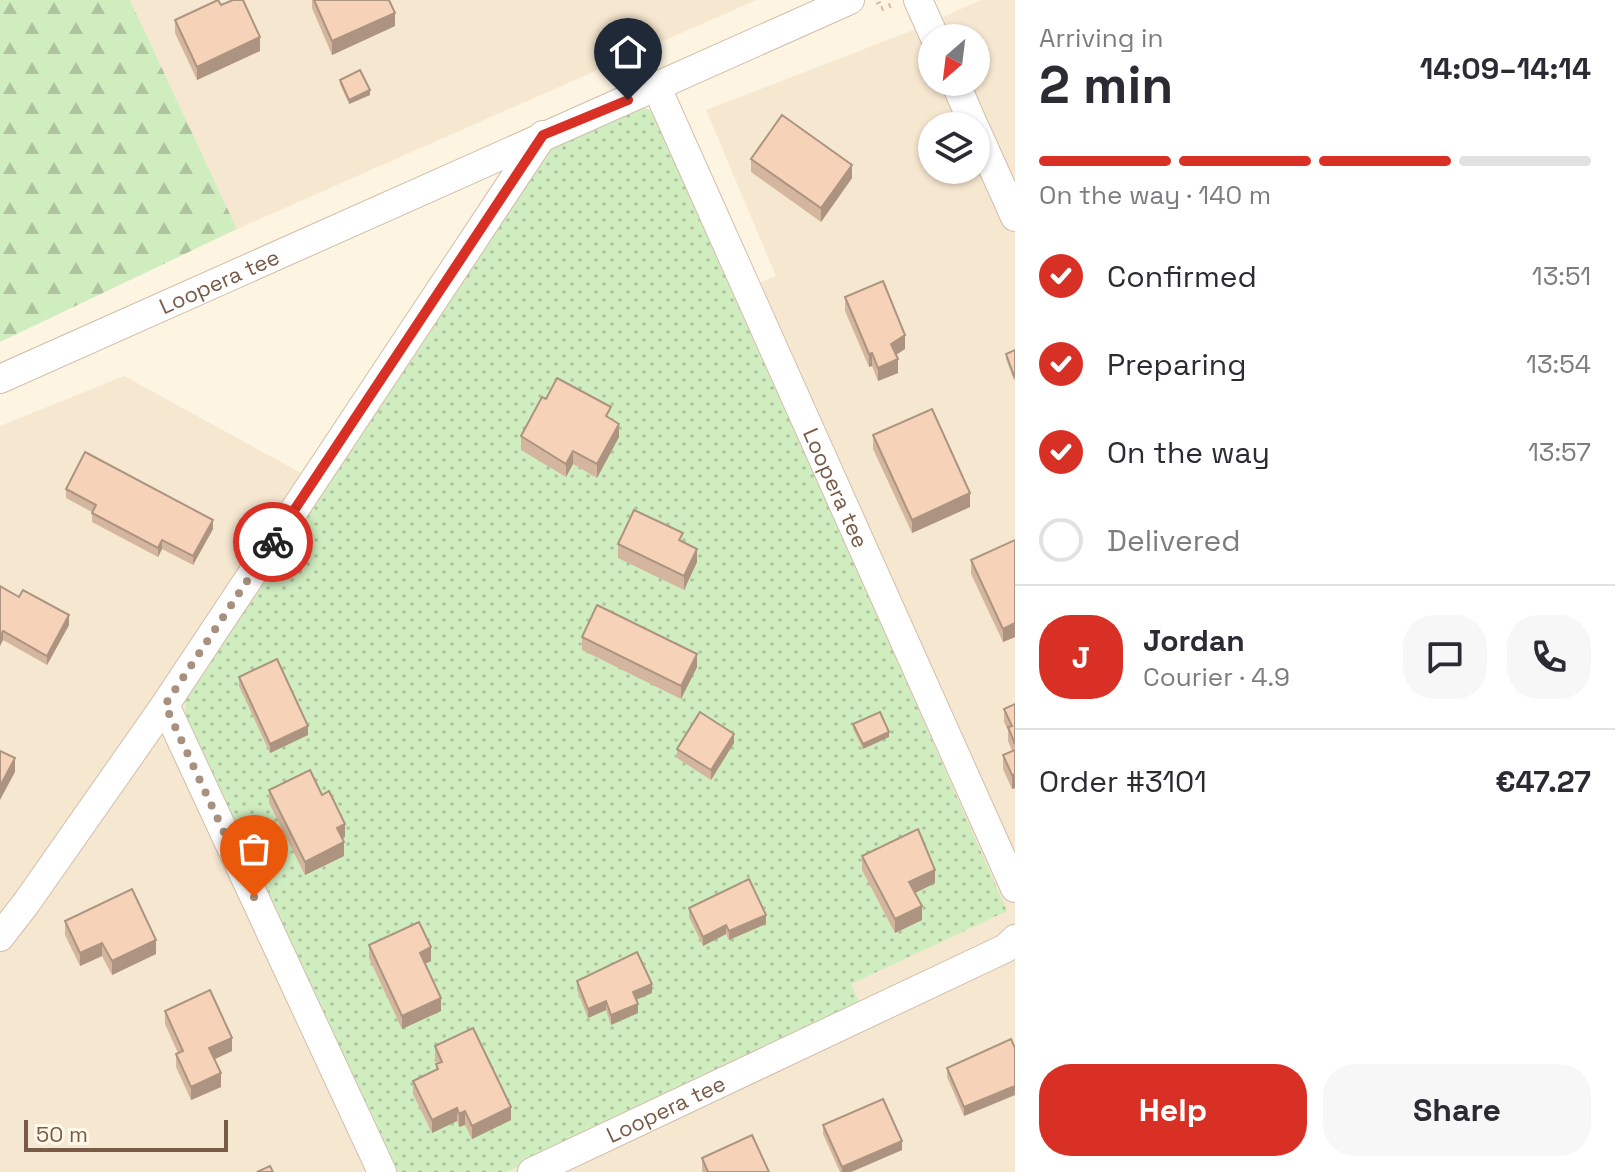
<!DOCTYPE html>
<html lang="en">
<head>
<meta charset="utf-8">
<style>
	body { margin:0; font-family:"Space Grotesk",sans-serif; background:#f7f7f7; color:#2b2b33; height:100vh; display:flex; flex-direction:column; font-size:30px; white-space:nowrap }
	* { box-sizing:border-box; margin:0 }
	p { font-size:26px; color:#7c7c81 }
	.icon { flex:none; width:44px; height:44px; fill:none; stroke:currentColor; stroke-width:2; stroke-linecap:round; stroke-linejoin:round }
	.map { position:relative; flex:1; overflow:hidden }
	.side { display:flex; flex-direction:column; background:#fff; width:600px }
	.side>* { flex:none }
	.needle { width:52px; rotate:208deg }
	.controls { position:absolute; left:918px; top:24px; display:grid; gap:16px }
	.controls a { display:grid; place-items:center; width:72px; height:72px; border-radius:50%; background:#fff; box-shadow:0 2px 6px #0004; font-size:40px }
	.scale { position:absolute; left:24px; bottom:20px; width:204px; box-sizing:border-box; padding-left:8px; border:4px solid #785a46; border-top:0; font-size:22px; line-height:28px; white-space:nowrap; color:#785a46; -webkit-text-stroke:6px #fff8ea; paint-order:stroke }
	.pin { position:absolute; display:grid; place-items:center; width:68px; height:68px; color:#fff; margin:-82px -34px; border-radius:50% 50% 50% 0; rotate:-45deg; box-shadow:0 0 8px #0007 }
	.pin .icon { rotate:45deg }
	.courier { position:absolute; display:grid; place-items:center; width:80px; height:80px; margin:-40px; border:6px solid #d93025; border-radius:50%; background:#fff; color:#222; box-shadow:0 2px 10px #0007 }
	.head em { font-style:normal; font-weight:700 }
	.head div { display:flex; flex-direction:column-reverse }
	.head { display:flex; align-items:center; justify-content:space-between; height:136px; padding:0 24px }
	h1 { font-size:52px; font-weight:700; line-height:60px }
	.bar { display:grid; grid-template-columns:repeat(4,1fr); gap:12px 8px; align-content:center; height:96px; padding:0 24px }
	.bar i { height:10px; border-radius:6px; background:#e1e1e2 }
	.bar .selected { background:#d93025 }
	.bar p { grid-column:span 4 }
	.line { display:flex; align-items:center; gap:20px; padding:0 24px; border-top:2px solid #e1e1e2 }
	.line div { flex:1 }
	.round { display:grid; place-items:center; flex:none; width:84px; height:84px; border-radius:32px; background:#f7f7f7 }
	ol { padding:0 24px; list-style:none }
	li { display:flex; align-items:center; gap:24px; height:88px }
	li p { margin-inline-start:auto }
	li .icon { padding:8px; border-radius:50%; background:#d93025; color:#fff; stroke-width:4 }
	li:last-child { color:#7c7c81 }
	li i { width:44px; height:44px; border:4px solid #e1e1e2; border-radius:50% }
	.action { display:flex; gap:16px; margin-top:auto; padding:16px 24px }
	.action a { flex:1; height:92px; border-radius:32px; background:#d93025; color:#fff; font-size:32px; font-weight:700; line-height:92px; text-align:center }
	.action a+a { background:#f7f7f7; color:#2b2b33 }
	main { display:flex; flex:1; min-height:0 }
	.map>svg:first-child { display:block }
	.residential { fill:#f6e7d0; fill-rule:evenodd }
	.grass { fill:url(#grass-dots) }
	.forest { fill:url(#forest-firs) }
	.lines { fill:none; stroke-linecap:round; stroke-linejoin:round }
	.minor-casing { stroke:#d2beaa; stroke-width:30 }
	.path { stroke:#dbb69b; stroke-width:5; stroke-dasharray:2 6; stroke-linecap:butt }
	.minor { stroke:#fff; stroke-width:28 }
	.wall { fill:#d4b59e }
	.shaded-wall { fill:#ac9481 }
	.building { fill:#f6d3b8; stroke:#ac9481; stroke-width:2 }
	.done { stroke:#a7907d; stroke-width:8; stroke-dasharray:0 14.4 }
	.route { stroke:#d93025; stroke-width:10 }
	.labels { text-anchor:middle; stroke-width:8; stroke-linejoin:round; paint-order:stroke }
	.street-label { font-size:22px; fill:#785a46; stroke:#fff8ea }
</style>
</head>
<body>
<main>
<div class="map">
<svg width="1015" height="1172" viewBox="0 0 1015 1172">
	<defs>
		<pattern id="grass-dots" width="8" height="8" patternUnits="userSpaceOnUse" patternTransform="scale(2)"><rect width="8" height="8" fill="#d0edc0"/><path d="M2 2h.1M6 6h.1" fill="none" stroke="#aec39e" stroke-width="1.8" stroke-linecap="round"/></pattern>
		<pattern id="forest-firs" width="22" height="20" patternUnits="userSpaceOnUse" patternTransform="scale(2)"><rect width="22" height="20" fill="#d0edc0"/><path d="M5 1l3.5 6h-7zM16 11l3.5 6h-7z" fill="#aec39e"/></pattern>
	</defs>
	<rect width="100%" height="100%" fill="#fef4e2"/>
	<g class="residential">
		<path d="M130 0H756L237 229Z"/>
		<path d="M981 0H1015V1172H0V426L124 376 336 492 408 432 776 276 706 110 911 31ZM932 38H976V82H932ZM932 126H976V170H932Z"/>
	</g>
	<path class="grass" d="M634 104 656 112 1007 911 851 984 860 1004 641 1106 507 1172H393L186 723 185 695 377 411 527 175 556 140Z"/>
	<path class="forest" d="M0 0H130L237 229 0 342Z"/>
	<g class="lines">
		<defs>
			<g id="minor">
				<path d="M918 0 935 38"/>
				<path d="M955 82 974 126"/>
				<path id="s1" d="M657 88 1015 888"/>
				<path d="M976 130 1015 217"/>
				<path id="s2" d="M0 379 850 0"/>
				<path d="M165 705 382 1172"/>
				<path d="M0 937 27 902 165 705 543 135"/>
				<path id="s3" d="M532 1172 1006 948 1015 939"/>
			</g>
		</defs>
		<use href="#minor" class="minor-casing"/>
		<path class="path" d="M878 2 881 9 894 4"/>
		<use href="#minor" class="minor"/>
	</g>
	<g class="wall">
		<path d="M312 0H389L395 26 332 55 312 8Z"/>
		<path d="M221 5 260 51 197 80 175 33V20Z"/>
		<path d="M340 80 370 95 349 104 340 84Z"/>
		<path d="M751 159 852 178 821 222 751 172Z"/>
		<path d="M845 297 905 349 896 355 898 373 878 381 872 366 869 367 845 311Z"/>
		<path d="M1015 350V380H1014L1006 359V354Z"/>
		<path d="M611 419 619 437 597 478 573 464 566 477 521 450V436Z"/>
		<path d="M873 435 970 507 912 533 873 449Z"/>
		<path d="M66 489 213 529 193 565 162 549 158 557 92 522V512L66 498Z"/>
		<path d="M1015 540V637L1003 642 971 574V560Z"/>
		<path d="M683 542 697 562 684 590 618 558V544Z"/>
		<path d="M0 586 69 625 47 665 3 640 0 646Z"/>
		<path d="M582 637 697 667 681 699 582 650Z"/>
		<path d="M239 677 308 735 270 753 239 686Z"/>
		<path d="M1015 704V788L1012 789 1003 769V755L1012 751 1008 741V730L1004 722V709Z"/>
		<path d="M853 724 889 737 863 749 853 729Z"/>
		<path d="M734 743 711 780 677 758V749Z"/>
		<path d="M269 790 322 795 345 837 342 839 344 856 305 875 269 803Z"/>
		<path d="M862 856 935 883 915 893 922 920 895 933 862 870Z"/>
		<path d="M689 908 766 924 729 940 726 934 703 946 689 917Z"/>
		<path d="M65 921 156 954 112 975 102 956 80 966 65 935Z"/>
		<path d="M369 945 431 961 425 964 441 1011 402 1029 369 958Z"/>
		<path d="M577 981 652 993 636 1000 638 1013 611 1025 606 1010 588 1018 577 990Z"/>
		<path d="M165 1011 232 1051 214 1059 221 1087 191 1100 176 1067V1054L178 1053 165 1024Z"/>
		<path d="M435 1046 511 1120 472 1139 465 1125 459 1127 457 1121 432 1133 413 1094V1081L436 1070 437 1064 435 1060Z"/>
		<path d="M1015 1048V1095L964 1116 947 1077V1068Z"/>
		<path d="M823 1125 902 1150 851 1172H840L823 1134Z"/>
		<path d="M702 1158 769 1172H702Z"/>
	</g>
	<g class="shaded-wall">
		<path d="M395 13V26L332 55V41Z"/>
		<path d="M260 37V51L197 80V67Z"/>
		<path d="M370 90V95L349 104V100Z"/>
		<path d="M852 165V178L821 222V208Z"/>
		<path d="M905 335V349L891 358V344Z"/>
		<path d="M872 353V366L869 367V354Z"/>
		<path d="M898 359V373L878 381V368Z"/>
		<path d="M619 424V437L597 478V464Z"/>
		<path d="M573 451V464L566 477V464Z"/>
		<path d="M970 493V507L912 533V520Z"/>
		<path d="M213 520V529L193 565V556Z"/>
		<path d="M162 540V549L158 557V548Z"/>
		<path d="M697 549V562L684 590V576Z"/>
		<path d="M69 615V625L47 665V656Z"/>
		<path d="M1015 623V637L1003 642V629Z"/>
		<path d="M3 631V640L0 646V637Z"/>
		<path d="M697 654V667L681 699V686Z"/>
		<path d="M308 726V735L270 753V744Z"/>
		<path d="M889 732V737L863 749V744Z"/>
		<path d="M734 734V743L711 780V770Z"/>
		<path d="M15 758V772L0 800V786Z"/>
		<path d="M1015 774V788L1012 789V775Z"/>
		<path d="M345 824V837L337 841V828Z"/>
		<path d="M344 842V856L305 875V862Z"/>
		<path d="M935 870V883L909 896V882Z"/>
		<path d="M922 906V920L895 933V919Z"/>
		<path d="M766 915V924L729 940V931Z"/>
		<path d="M726 925V934L703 946V937Z"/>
		<path d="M156 940V954L112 975V961Z"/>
		<path d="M102 943V956L80 966V953Z"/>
		<path d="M431 947V961L420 966V953Z"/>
		<path d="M652 984V993L633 1001V992Z"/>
		<path d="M441 998V1011L402 1029V1016Z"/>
		<path d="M606 1001V1010L588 1018V1009Z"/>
		<path d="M638 1004V1013L611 1025V1015Z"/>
		<path d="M232 1038V1051L209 1062V1048Z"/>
		<path d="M221 1073V1087L191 1100V1087Z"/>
		<path d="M1015 1086V1095L964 1116V1107Z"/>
		<path d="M511 1107V1120L472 1139V1126Z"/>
		<path d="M457 1108V1121L432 1133V1120Z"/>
		<path d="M465 1111V1125L459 1127V1114Z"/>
		<path d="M902 1141V1150L851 1172H842V1167Z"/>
	</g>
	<g class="building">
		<path d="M218 0 221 5 233 0H243L260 37 197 67 175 20Z"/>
		<path d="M314 0H389L395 13 332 41Z"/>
		<path d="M360 70 370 90 349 100 340 80Z"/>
		<path d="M782 115 852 165 821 208 751 159Z"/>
		<path d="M883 281 905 335 891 344 898 359 878 368 872 353 869 354 845 297Z"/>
		<path d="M1015 350V375L1014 376 1006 354Z"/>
		<path d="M557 378 611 407 606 416 619 424 597 464 573 451 566 464 521 436 542 397 546 399Z"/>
		<path d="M932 409 970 493 912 520 873 435Z"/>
		<path d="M85 452 213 520 193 556 162 540 158 548 92 513 96 505 66 489Z"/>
		<path d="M634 510 683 533 679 540 697 549 684 576 618 544Z"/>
		<path d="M1015 540V623L1003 629 971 560Z"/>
		<path d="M0 586 19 597 23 590 69 615 47 656 3 631 0 637Z"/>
		<path d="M597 605 697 654 681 686 582 637Z"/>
		<path d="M277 659 308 726 270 744 239 677Z"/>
		<path d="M1015 704V744L1008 727 1012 726 1004 709Z"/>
		<path d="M700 712 734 734 711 770 677 749Z"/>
		<path d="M880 712 889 732 863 744 853 724Z"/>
		<path d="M1015 750V774L1012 775 1003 755Z"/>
		<path d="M0 751 15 758 0 786Z"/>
		<path d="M310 770 322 795 329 791 345 824 337 828 344 842 305 862 269 790Z"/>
		<path d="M918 829 935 870 909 882 922 906 895 919 862 856Z"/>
		<path d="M749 879 766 915 729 931 726 925 703 937 689 908Z"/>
		<path d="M132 889 156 940 112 961 102 943 80 953 65 921Z"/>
		<path d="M419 922 431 947 420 953 441 998 402 1016 369 945Z"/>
		<path d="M637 952 652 984 633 992 638 1004 611 1015 606 1001 588 1009 577 981Z"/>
		<path d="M210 990 232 1038 209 1048 221 1073 191 1087 176 1054 183 1051 165 1011Z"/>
		<path d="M473 1028 511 1107 472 1126 465 1111 459 1114 457 1108 432 1120 413 1081 438 1069 436 1064 442 1062 435 1046Z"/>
		<path d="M1011 1039 1015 1048V1086L964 1107 947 1068Z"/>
		<path d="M883 1099 902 1141 842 1167 823 1125Z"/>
		<path d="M752 1135 769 1172H708L702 1158Z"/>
		<path d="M270 1166 273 1172H257Z"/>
	</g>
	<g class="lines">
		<path class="done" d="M254 897 165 705 273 542"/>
		<path class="route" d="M273 542 543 135 628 100"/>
	</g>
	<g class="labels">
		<g class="street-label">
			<text dy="8" stroke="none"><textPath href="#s2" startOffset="240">Loopera tee</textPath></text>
			<text dy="8" stroke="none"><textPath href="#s1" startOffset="438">Loopera tee</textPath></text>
			<text dy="8" stroke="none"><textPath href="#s3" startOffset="148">Loopera tee</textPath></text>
		</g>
	</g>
</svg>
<div class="controls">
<a><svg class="needle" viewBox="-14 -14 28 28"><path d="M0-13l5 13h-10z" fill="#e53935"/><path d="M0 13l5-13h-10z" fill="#7c7c81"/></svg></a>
<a><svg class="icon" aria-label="layers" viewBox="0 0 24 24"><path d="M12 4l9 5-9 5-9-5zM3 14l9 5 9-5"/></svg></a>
</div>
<div class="scale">50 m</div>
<div class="pin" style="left:254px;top:897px;background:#ea580c"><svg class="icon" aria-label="bag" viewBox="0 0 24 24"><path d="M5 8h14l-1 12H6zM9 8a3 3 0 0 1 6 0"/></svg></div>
<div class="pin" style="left:628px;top:100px;background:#1f2937"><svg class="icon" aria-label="home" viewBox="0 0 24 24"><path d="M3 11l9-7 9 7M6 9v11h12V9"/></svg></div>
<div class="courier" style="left:273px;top:542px"><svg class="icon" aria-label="bike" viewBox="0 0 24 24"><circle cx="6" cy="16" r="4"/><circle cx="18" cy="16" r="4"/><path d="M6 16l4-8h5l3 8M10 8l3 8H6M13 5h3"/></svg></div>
</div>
<section class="side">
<div class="head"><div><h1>2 min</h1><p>Arriving in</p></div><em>14:09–14:14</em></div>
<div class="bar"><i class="selected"></i><i class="selected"></i><i class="selected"></i><i></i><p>On the way · 140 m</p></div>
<ol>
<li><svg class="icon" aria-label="check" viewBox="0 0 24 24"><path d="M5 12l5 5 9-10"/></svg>Confirmed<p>13:51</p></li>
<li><svg class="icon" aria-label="check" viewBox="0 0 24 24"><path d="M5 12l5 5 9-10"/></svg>Preparing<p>13:54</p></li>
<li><svg class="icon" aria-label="check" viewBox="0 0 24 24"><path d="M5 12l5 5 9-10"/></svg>On the way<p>13:57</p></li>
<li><i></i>Delivered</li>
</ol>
<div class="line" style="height:144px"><b class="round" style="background:#d93025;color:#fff">J</b><div><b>Jordan</b><p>Courier · 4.9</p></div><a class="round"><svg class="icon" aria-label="chat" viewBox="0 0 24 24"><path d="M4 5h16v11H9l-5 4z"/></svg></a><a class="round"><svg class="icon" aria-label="phone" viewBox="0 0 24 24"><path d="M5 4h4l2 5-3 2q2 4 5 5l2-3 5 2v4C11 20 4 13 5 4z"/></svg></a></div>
<div class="line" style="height:104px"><div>Order #3101</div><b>€47.27</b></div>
<div class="action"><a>Help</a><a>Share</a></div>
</section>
</main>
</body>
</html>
